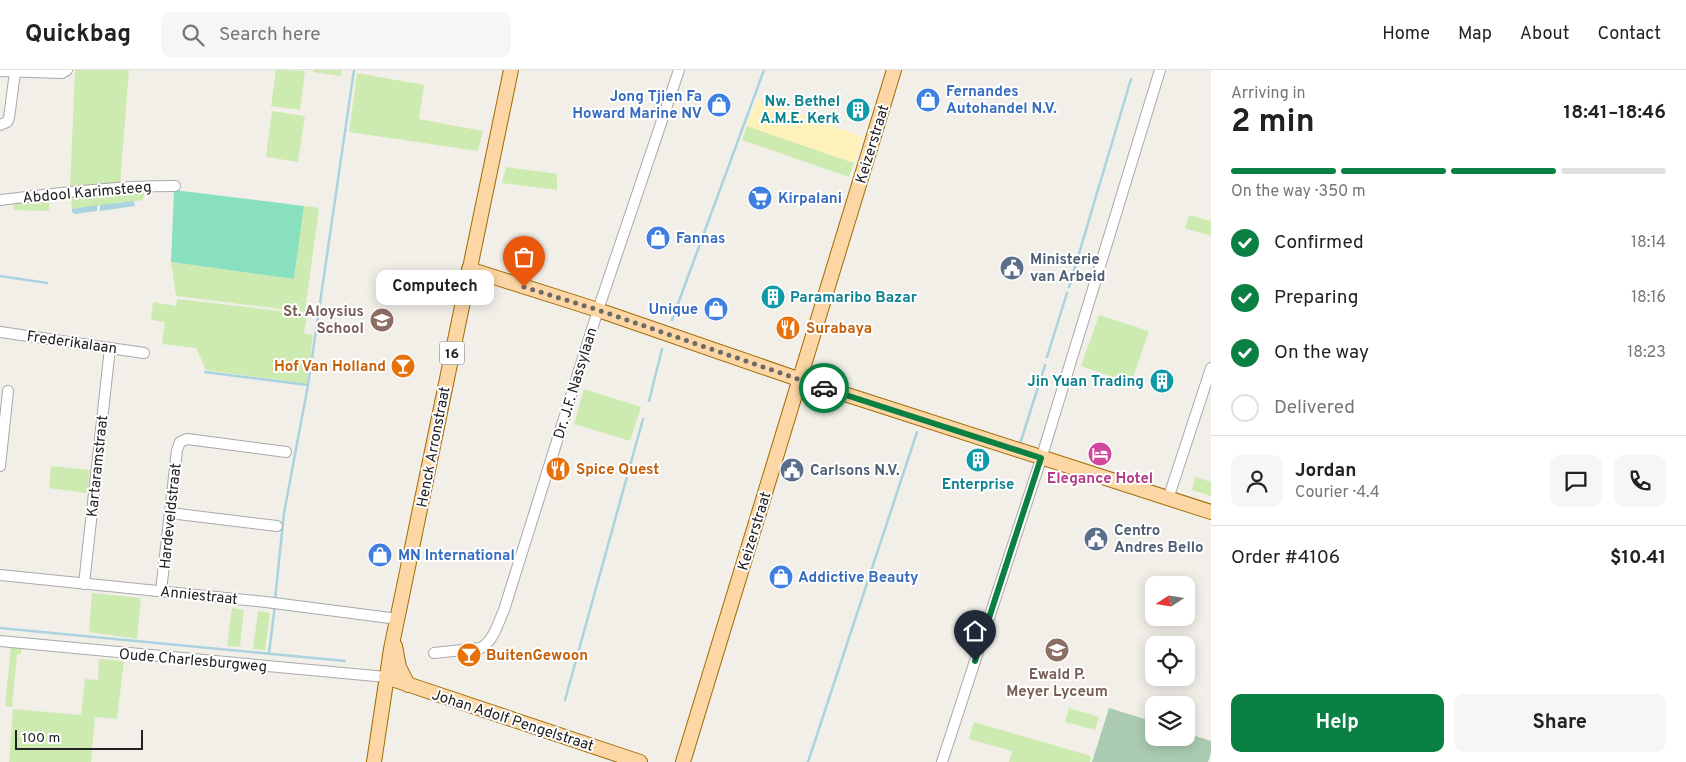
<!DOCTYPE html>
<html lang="en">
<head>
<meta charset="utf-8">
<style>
	body { margin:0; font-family:Overpass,sans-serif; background:#f6f6f6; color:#222; height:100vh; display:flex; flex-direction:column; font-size:19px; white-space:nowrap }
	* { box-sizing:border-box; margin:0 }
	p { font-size:16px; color:#767676 }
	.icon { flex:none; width:28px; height:28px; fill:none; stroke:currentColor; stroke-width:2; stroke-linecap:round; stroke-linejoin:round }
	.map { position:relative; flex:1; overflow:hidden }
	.drawer { display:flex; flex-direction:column; background:#fff; width:475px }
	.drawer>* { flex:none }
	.needle { width:32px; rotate:258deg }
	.fabs { position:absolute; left:1145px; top:506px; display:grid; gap:10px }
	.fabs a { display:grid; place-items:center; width:50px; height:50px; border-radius:10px; background:#fff; box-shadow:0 2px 12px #0003; font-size:25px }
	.scale { position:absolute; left:15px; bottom:12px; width:128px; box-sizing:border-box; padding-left:5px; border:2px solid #222; border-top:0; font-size:14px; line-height:18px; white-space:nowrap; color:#222; -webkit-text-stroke:4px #fff; paint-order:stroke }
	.pin { position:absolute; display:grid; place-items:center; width:42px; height:42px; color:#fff; margin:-51px -21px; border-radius:50% 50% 50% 0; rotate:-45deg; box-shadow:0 0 5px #0007 }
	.pin .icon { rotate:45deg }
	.courier { position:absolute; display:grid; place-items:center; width:50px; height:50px; margin:-25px; border:4px solid #0b8043; border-radius:50%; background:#fff; color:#222; box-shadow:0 1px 6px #0007 }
	.bubble { position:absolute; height:35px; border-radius:10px; background:#fff; box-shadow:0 2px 12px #0003; font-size:16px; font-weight:700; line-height:35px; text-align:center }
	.summary em { font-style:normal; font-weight:700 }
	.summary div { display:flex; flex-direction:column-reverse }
	.summary { display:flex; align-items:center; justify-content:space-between; height:85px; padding:0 20px }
	h1 { font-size:32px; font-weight:700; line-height:38px }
	.bar { display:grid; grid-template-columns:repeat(4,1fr); gap:8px 5px; align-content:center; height:60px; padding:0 20px }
	.bar i { height:6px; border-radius:4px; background:#e0e0e0 }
	.bar .current { background:#0b8043 }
	.bar p { grid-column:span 4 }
	.line { display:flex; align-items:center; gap:12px; padding:0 20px; border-top:1px solid #e0e0e0 }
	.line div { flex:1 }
	.round { display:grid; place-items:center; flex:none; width:52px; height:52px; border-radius:10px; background:#f6f6f6 }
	ol { padding:0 20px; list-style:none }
	li { display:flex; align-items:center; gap:15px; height:55px }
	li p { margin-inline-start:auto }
	li .icon { padding:5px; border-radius:50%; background:#0b8043; color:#fff; stroke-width:4 }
	li:last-child { color:#767676 }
	li i { width:28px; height:28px; border:2px solid #e0e0e0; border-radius:50% }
	.button { display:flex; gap:10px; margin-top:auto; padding:10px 20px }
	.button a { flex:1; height:58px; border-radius:10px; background:#0b8043; color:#fff; font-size:20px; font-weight:700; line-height:58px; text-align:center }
	.button a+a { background:#f6f6f6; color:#222 }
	header { display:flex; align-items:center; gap:30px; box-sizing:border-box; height:70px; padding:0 25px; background:#fff; border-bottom:1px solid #e0e0e0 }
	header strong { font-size:24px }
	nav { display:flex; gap:28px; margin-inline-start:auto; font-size:18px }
	.search { width:350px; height:45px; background:#f6f6f6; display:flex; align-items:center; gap:12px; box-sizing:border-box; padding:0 18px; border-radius:10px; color:#767676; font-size:19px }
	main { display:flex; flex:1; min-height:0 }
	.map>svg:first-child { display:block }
	.grass { fill:#cdebb0 }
	.sand { fill:#fff1ba }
	.cemetery { fill:#aacbaf }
	.pitch { fill:#88e0be }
	.water { fill:#aad3df }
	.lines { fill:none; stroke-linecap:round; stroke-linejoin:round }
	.stream { stroke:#aad3df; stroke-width:2.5 }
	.minor-casing { stroke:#a9a9a9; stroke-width:12 }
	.major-casing { stroke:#a06b00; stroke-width:16 }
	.minor { stroke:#fff; stroke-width:10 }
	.major { stroke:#fcd6a4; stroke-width:14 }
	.done { stroke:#6b6a68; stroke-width:5; stroke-dasharray:0 9 }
	.route { stroke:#0b8043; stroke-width:6 }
	.labels { text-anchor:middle; stroke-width:4; stroke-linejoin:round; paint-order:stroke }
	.shield { fill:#fff; stroke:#646464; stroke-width:1 }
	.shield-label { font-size:14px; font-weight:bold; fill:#222 }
	.shop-label { font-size:15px; font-weight:bold; fill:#366cbe; stroke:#fff; text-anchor:start }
	.culture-label { font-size:15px; font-weight:bold; fill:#0d838f; stroke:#fff; text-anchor:end }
	.street-label { font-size:15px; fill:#222; stroke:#fff }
	.service-label { font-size:15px; font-weight:bold; fill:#4e5e75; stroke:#fff; text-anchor:start }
	.education-label { font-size:15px; font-weight:bold; fill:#785e54; stroke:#fff; text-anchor:end }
	.food-label { font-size:15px; font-weight:bold; fill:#c56008; stroke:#fff; text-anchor:start }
	.hotel-label { font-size:15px; font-weight:bold; fill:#b23c85; stroke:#fff }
</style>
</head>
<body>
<header>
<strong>Quickbag</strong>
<div class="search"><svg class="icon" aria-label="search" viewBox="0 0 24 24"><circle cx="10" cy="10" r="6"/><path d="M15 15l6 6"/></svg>Search here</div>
<nav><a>Home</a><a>Map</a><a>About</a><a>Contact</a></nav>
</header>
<main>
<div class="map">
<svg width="1211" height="692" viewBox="0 0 1211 692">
	<rect width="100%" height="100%" fill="#f2efe9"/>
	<g class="grass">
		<path d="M75 0H129L120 114 70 118Z"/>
		<path d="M276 0 305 1 300 40 271 36Z"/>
		<path d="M313 0H342L341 6 313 2Z"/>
		<path d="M357 3 424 15 419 49 483 61 478 81 349 62Z"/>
		<path d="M272 41 305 46 298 92 266 87Z"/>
		<path d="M747 56 854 93 849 107 742 70Z"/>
		<path d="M506 97 557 104V120L502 113Z"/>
		<path d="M145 120 143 130 72 139 71 125Z"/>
		<path d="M49 129V141L14 140 13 131Z"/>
		<path d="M304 136 319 138 305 242 176 226 171 192 294 209Z"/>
		<path d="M1189 145 1211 151V166L1185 158Z"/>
		<path d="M177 229 307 244 304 263 313 265 307 314 206 300 196 278 162 274 165 252 151 250 153 232 176 236Z"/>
		<path d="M1099 245 1149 261 1131 313 1081 296Z"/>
		<path d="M584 319 641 337 630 371 574 354Z"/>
		<path d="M51 396 90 400 87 423 49 418Z"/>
		<path d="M1195 407 1211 412V426L1192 420Z"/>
		<path d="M92 523 141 528 137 569 89 562Z"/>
		<path d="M232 538 244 540 240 577 227 576Z"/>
		<path d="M258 541 270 543 265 580 253 579Z"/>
		<path d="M11 576 21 577V584H17L12 637 5 636Z"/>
		<path d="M99 589 124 591 117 649 95 647 91 692H9L13 639 81 645 85 609 98 610Z"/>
		<path d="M1069 638 1099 647 1095 660 1065 652Z"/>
		<path d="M974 652 1091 686 1090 692H1009L1012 681 969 669Z"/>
	</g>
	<path class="sand" d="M757 29 863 67 854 93 747 56Z"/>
	<path class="cemetery" d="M1109 638 1154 652V668H1186V663L1211 671V682L1208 692H1092Z"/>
	<path class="pitch" d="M174 120 304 136 294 209 171 192Z"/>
	<g class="water">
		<path d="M134 131 135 136 100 141V135Z"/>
		<path d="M97 135V141L75 144 72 142V139Z"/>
	</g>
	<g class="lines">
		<g class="stream">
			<path d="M0 206 47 213"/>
			<path d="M1069 217 1131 9"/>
			<path d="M672 250 764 0"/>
			<path d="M1047 287 1067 223"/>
			<path d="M205 302 308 315"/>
			<path d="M649 331 662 279"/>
			<path d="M1020 374 1045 295"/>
			<path d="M275 530 284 443 308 315 354 0"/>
			<path d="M0 558 345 591"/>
			<path d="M269 583 275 535"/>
			<path d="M565 630 643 349"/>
			<path d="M808 692 917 362"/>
		</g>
		<defs>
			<g id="minor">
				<path d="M0 1 62 3 67 0"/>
				<path d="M0 55 7 52 9 48 15 2"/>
				<path d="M0 130C58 123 116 116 175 116"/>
				<path d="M0 262 144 283"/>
				<path d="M0 396 8 321"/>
				<path d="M1168 429 1211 298"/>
				<path d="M170 443 277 456"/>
				<path d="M0 505 266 532 398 549"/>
				<path d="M84 514 110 278"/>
				<path d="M161 521 177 380 180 372 187 369 286 382"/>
				<path d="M0 571 386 607"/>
				<path d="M434 583 481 578C494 570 498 553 504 540L598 240 679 0"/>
				<path d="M942 692 1041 389 1160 0"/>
			</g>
			<g id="major">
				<path d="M469 199 598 240 801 310 1211 442"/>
				<path d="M395 576 399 597 408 615"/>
				<path d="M386 607 640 692"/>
				<path d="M374 692 391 579 511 0"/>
				<path d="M683 692 894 0"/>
			</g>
		</defs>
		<use href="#minor" class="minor-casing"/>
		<use href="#major" class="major-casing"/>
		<use href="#minor" class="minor"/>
		<use href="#major" class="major"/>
	</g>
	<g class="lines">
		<path class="done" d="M524 217 598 240 824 318"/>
		<path class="route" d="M824 318 1041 388 975 591"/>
	</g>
	<defs>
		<symbol id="shop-disc" viewBox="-11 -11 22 22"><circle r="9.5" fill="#3f7fe0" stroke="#fff"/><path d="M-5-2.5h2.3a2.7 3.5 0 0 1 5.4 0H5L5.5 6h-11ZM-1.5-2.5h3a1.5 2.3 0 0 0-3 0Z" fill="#fff"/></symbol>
		<symbol id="building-disc" viewBox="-11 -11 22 22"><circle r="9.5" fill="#0f9aa8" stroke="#fff"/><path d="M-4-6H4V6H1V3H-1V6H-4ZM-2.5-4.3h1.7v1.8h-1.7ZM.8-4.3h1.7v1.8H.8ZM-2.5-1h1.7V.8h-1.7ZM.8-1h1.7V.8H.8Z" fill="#fff"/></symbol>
		<symbol id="supermarket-disc" viewBox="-11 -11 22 22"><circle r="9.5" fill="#3f7fe0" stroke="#fff"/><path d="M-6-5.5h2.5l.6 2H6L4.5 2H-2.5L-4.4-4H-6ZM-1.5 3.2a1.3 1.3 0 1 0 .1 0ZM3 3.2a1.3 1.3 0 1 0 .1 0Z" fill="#fff"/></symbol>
		<symbol id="civic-disc" viewBox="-11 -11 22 22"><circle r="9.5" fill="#5c6f8a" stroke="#fff"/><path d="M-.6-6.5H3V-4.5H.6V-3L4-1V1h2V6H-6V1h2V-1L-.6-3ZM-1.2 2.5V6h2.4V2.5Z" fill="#fff"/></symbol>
		<symbol id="school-disc" viewBox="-11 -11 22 22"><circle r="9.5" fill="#8d6e63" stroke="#fff"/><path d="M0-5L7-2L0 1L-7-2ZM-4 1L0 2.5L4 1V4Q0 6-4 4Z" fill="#fff"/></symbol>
		<symbol id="restaurant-disc" viewBox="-11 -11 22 22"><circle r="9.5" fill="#e8710a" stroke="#fff"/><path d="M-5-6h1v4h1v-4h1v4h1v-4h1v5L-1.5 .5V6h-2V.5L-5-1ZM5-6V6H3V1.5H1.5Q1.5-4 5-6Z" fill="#fff"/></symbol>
		<symbol id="bar-disc" viewBox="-11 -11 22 22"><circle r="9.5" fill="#e8710a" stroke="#fff"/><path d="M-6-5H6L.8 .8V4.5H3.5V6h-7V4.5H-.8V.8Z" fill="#fff"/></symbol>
		<symbol id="hotel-disc" viewBox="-11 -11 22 22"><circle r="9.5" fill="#d1479c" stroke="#fff"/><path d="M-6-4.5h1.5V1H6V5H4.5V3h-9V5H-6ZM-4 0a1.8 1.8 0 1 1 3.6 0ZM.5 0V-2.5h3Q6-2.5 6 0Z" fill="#fff"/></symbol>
	</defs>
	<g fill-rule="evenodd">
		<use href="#shop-disc" x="914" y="16" width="28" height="28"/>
		<use href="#shop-disc" x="705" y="21" width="28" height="28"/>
		<use href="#building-disc" x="844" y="26" width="28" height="28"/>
		<use href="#supermarket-disc" x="746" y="114" width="28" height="28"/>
		<use href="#shop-disc" x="644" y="154" width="28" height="28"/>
		<use href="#civic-disc" x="998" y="184" width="28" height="28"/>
		<use href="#building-disc" x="759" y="213" width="28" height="28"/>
		<use href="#shop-disc" x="702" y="225" width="28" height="28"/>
		<use href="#school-disc" x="368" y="236" width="28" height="28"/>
		<use href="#restaurant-disc" x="774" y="244" width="28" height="28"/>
		<use href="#bar-disc" x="389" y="282" width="28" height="28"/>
		<use href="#building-disc" x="1148" y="297" width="28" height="28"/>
		<use href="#hotel-disc" x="1086" y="370" width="28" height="28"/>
		<use href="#building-disc" x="964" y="376" width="28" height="28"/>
		<use href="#restaurant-disc" x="544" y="385" width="28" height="28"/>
		<use href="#civic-disc" x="778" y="386" width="28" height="28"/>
		<use href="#civic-disc" x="1082" y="455" width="28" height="28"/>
		<use href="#shop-disc" x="366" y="471" width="28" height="28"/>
		<use href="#shop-disc" x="767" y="493" width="28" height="28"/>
		<use href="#school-disc" x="1043" y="566" width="28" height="28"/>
		<use href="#bar-disc" x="455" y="571" width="28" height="28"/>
	</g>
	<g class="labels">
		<rect class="shield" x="439.5" y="271.5" width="25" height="23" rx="4"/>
		<g class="shield-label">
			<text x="452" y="288">16</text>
		</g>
		<g class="shop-label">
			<text x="946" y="26">Fernandes<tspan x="946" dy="17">Autohandel N.V.</tspan></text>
			<text x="702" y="31" text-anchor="end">Jong Tjien Fa<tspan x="702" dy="17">Howard Marine NV</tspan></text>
			<text x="778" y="133">Kirpalani</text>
			<text x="676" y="173">Fannas</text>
			<text x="698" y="244" text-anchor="end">Unique</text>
			<text x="398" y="490">MN International</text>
			<text x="798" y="512">Addictive Beauty</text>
		</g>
		<g class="culture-label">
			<text x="840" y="36">Nw. Bethel<tspan x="840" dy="17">A.M.E. Kerk</tspan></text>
			<text x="790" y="232" text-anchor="start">Paramaribo Bazar</text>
			<text x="1144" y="316">Jin Yuan Trading</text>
			<text x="978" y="419" text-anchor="middle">Enterprise</text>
		</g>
		<g class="street-label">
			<text transform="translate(872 74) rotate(-73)" y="5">Keizerstraat</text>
			<text transform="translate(87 122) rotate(-5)" y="5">Abdool Karimsteeg</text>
			<text transform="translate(72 272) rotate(8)" y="5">Frederikalaan</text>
			<text transform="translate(575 313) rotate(-73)" y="5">Dr. J.F. Nassylaan</text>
			<text transform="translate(433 377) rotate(-79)" y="5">Henck Arronstraat</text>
			<text transform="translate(97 396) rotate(-84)" y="5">Kartaramstraat</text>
			<text transform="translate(170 446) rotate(-84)" y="5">Hardeveldstraat</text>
			<text transform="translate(754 461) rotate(-73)" y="5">Keizerstraat</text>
			<text transform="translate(199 525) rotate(6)" y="5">Anniestraat</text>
			<text transform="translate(193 590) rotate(5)" y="5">Oude Charlesburgweg</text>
			<text transform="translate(513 650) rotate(18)" y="5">Johan Adolf Pengelstraat</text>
		</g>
		<g class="service-label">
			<text x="1030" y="194">Ministerie<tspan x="1030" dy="17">van Arbeid</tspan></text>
			<text x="810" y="405">Carlsons N.V.</text>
			<text x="1114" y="465">Centro<tspan x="1114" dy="17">Andres Bello</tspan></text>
		</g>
		<g class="education-label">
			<text x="364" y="246">St. Aloysius<tspan x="364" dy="17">School</tspan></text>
			<text x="1057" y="609" text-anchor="middle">Ewald P.<tspan x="1057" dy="17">Meyer Lyceum</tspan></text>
		</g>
		<g class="food-label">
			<text x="806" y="263">Surabaya</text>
			<text x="386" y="301" text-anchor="end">Hof Van Holland</text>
			<text x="576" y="404">Spice Quest</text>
			<text x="486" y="590">BuitenGewoon</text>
		</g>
		<g class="hotel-label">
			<text x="1100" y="413">Elegance Hotel</text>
		</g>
	</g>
</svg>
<div class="fabs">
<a><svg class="needle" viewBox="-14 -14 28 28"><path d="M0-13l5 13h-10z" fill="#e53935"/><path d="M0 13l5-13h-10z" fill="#767676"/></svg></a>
<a><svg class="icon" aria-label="locate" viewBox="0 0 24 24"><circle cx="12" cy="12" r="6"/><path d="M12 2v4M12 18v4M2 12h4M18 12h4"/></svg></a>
<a><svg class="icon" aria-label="layers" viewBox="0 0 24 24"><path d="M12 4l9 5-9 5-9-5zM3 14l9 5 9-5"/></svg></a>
</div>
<div class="scale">100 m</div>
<div class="pin" style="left:524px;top:217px;background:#ea580c"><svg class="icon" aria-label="bag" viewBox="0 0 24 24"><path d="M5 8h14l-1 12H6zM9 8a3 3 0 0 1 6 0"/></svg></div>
<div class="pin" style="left:975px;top:591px;background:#1f2937"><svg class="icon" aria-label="home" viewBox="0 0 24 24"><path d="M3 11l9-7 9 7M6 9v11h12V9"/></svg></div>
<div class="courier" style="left:824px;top:318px"><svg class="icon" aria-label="car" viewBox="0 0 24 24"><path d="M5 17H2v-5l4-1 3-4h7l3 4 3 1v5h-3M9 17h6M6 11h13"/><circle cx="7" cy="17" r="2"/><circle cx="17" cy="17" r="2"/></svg></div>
<div class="bubble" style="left:376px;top:200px;width:118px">Computech</div>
</div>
<section class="drawer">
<div class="summary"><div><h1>2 min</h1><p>Arriving in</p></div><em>18:41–18:46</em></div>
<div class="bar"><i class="current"></i><i class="current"></i><i class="current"></i><i></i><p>On the way · 350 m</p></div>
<ol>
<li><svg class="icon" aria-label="check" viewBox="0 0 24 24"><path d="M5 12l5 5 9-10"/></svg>Confirmed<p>18:14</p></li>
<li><svg class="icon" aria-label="check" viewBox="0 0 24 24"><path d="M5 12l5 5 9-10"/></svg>Preparing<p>18:16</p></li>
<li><svg class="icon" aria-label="check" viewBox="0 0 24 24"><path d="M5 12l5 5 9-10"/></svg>On the way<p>18:23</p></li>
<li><i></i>Delivered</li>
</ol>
<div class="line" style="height:90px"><a class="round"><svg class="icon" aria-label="person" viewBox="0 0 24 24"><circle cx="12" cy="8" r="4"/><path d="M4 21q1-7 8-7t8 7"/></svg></a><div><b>Jordan</b><p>Courier · 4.4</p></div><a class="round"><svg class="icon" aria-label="chat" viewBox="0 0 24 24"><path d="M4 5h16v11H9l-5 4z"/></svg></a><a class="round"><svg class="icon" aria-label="phone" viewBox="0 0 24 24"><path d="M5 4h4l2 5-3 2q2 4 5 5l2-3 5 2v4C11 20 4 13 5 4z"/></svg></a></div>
<div class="line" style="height:65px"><div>Order #4106</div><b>$10.41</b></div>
<div class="button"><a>Help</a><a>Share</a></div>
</section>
</main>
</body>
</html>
